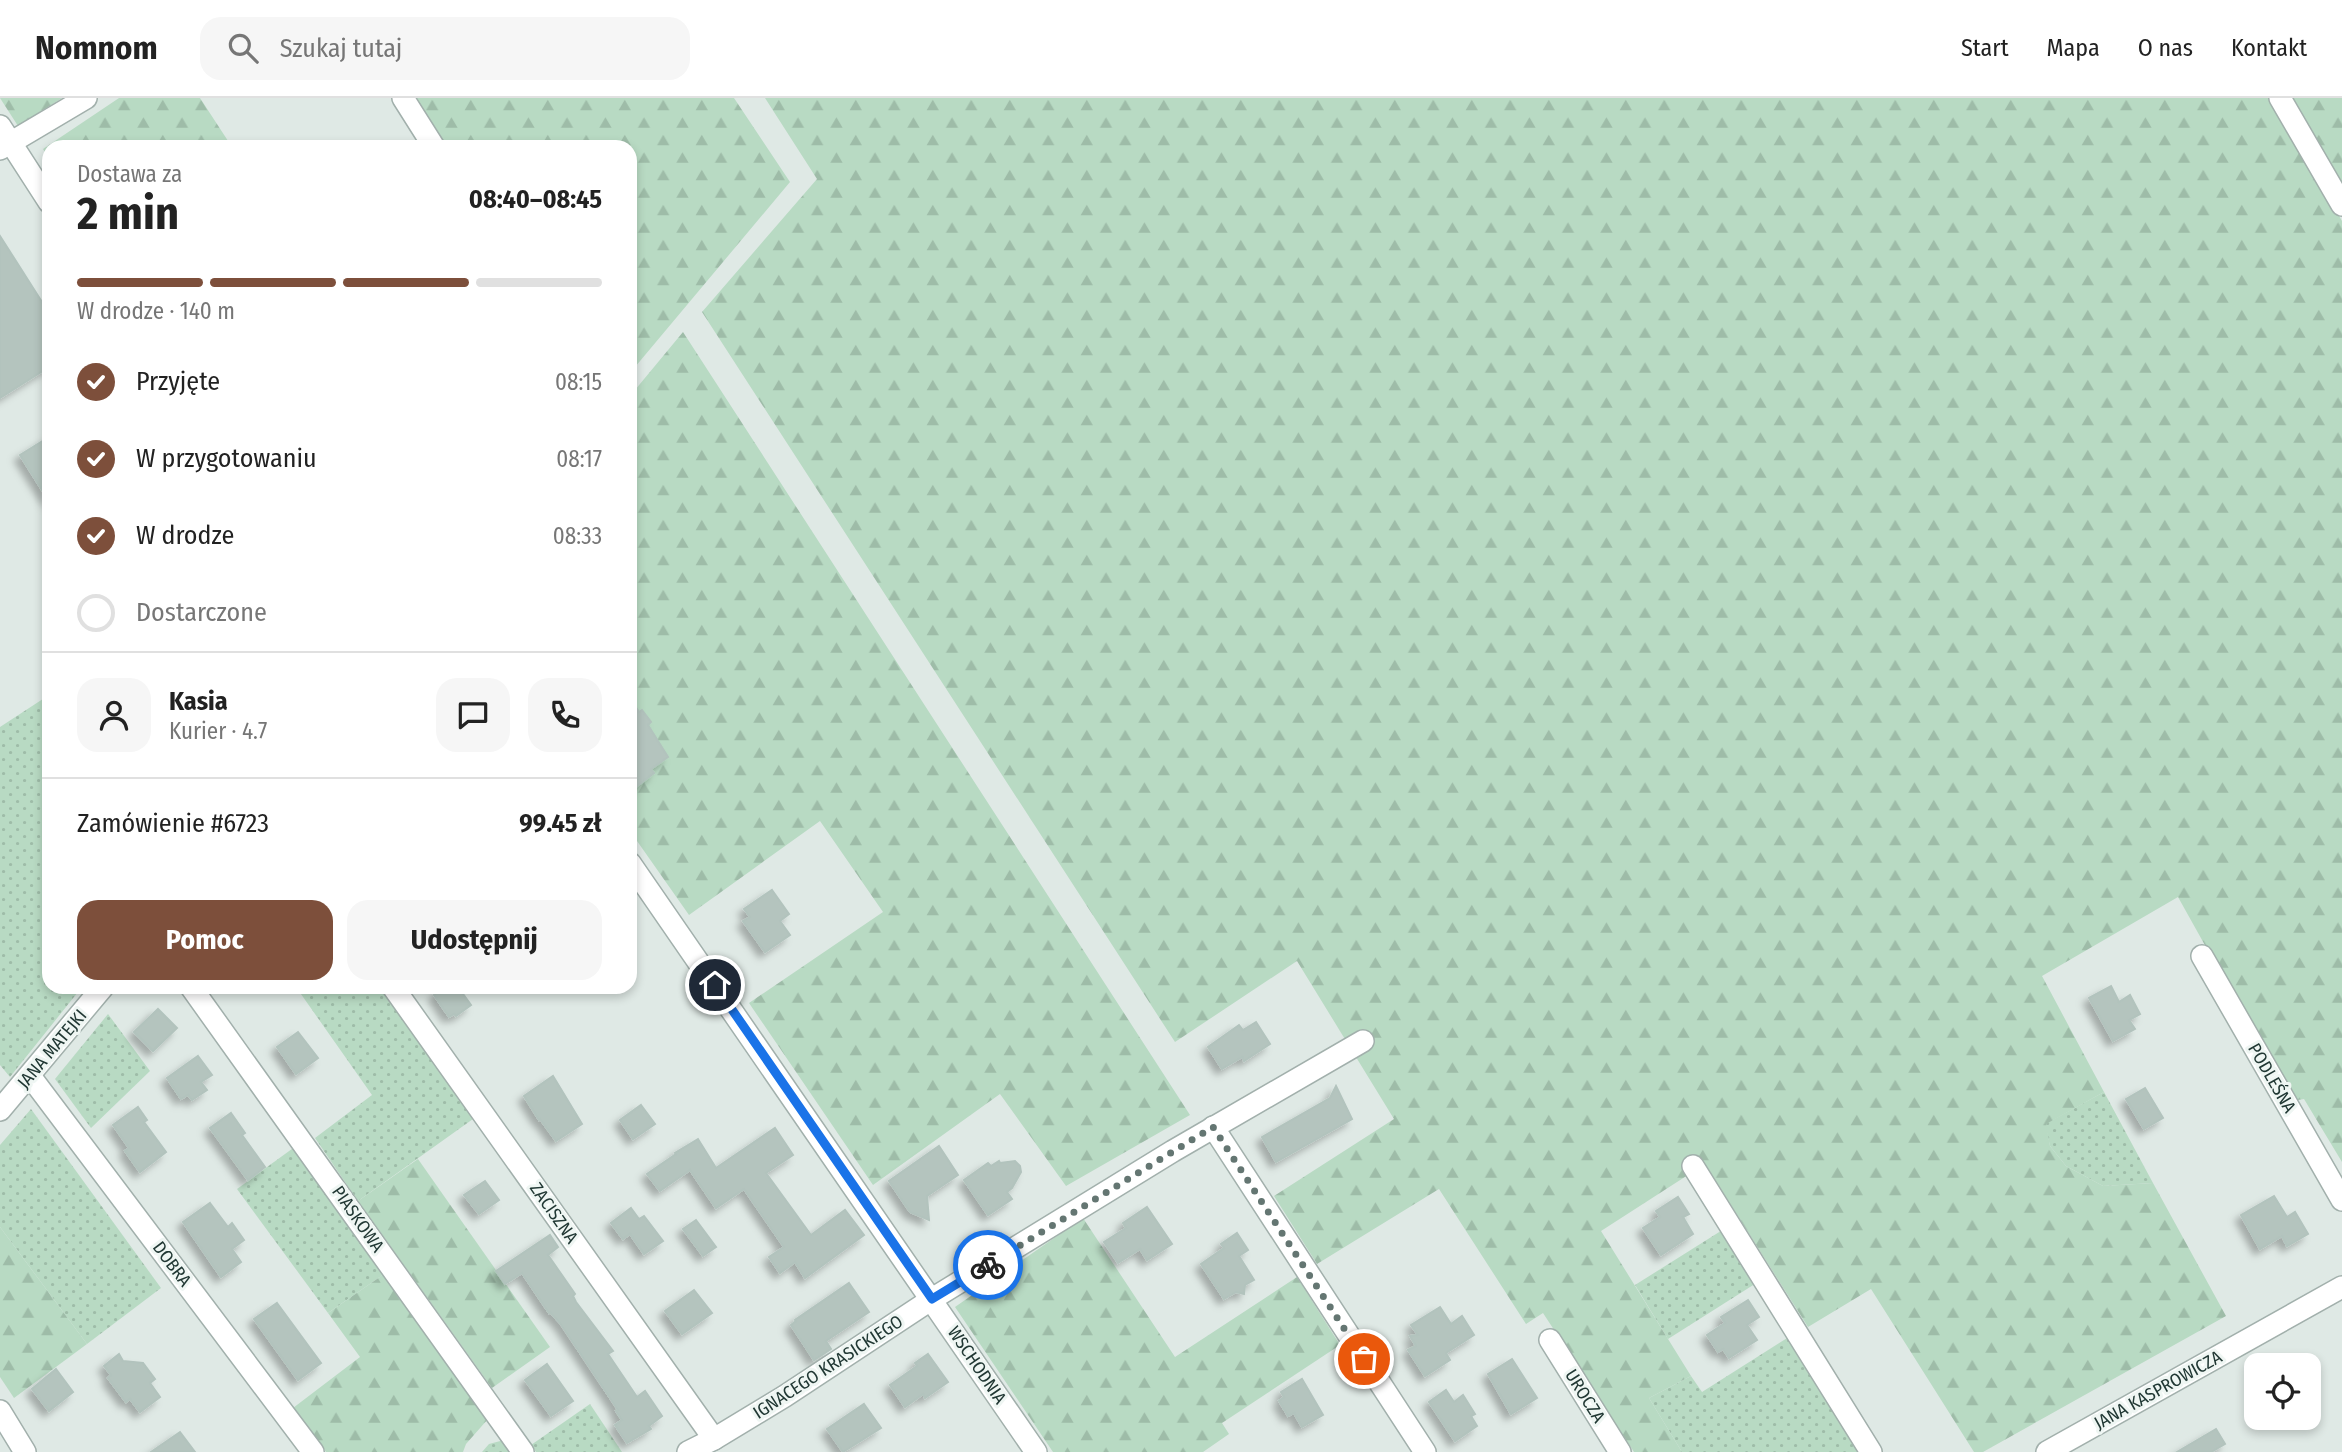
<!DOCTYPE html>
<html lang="pl">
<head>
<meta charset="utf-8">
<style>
	body { margin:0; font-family:"Fira Sans Condensed",sans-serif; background:#f6f6f6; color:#222; height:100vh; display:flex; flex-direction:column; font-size:26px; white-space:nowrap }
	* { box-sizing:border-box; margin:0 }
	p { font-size:23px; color:#767676 }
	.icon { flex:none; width:38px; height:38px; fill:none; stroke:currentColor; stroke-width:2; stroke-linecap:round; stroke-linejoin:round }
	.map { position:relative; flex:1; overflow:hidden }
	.panel { position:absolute; left:42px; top:42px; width:595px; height:854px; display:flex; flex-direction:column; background:#fff; border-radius:21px; box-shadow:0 4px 10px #0003 }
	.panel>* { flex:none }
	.fabs { position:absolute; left:2244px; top:1255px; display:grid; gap:14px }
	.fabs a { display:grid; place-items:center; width:77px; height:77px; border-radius:14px; background:#fff; box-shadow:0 4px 10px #0003; font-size:35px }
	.pin { position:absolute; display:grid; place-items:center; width:60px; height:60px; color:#fff; margin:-30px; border:4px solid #fff; border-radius:50%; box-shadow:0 2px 7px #0007 }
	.courier { position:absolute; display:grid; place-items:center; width:70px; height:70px; margin:-35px; border:5px solid #1a73e8; border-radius:50%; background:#fff; color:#222; box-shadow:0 2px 9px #0007 }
	.head em { font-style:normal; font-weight:700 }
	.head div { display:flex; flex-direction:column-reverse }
	.head { display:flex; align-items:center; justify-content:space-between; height:119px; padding:0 35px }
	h1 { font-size:46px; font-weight:700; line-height:52px }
	.bar { display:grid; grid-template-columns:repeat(4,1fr); gap:10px 7px; align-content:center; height:84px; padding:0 35px }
	.bar i { height:9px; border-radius:5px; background:#e0e0e0 }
	.bar .current { background:#7d4f3b }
	.bar p { grid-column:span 4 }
	.line { display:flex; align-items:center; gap:18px; padding:0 35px; border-top:2px solid #e0e0e0 }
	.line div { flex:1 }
	.round { display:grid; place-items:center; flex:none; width:74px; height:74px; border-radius:21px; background:#f6f6f6 }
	ol { padding:0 35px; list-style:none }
	li { display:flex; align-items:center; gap:21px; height:77px }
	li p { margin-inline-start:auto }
	li .icon { padding:7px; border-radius:50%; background:#7d4f3b; color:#fff; stroke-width:4 }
	li:last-child { color:#767676 }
	li i { width:38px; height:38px; border:4px solid #e0e0e0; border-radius:50% }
	.action { display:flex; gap:14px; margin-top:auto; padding:14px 35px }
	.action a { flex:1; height:80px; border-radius:21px; background:#7d4f3b; color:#fff; font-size:28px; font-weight:700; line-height:80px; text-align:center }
	.action a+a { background:#f6f6f6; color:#222 }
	header { display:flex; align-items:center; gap:42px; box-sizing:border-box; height:98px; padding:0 35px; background:#fff; border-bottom:2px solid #e0e0e0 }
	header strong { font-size:33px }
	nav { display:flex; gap:38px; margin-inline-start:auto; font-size:24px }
	.search { width:490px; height:63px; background:#f6f6f6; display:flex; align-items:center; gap:18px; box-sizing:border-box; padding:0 24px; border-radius:21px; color:#767676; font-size:26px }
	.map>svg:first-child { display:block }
	.grass { fill:url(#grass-dots) }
	.forest { fill:url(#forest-firs) }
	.building { fill:#b4c4be; stroke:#b2c3bd; stroke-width:2; filter:url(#shadow) }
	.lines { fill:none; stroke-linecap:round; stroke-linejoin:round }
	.minor-casing { stroke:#a2b0ac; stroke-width:24 }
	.minor { stroke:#fff; stroke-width:21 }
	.done { stroke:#647672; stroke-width:7; stroke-dasharray:0 12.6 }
	.route { stroke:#1a73e8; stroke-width:9 }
	.labels { text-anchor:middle; stroke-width:6; stroke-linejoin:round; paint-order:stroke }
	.street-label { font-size:18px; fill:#213834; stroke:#eff6f3 }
</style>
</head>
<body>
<header>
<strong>Nomnom</strong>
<div class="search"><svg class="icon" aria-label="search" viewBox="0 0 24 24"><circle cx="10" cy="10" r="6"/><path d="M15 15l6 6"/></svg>Szukaj tutaj</div>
<nav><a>Start</a><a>Mapa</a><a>O nas</a><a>Kontakt</a></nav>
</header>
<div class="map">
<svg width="2342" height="1354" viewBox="0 0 2342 1354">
	<defs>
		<pattern id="grass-dots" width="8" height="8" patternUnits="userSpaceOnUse" patternTransform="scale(1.75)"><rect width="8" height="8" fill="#b8dac3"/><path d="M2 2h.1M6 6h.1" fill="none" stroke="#9ebca8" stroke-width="1.8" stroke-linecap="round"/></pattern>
		<pattern id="forest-firs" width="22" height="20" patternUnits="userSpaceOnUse" patternTransform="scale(1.75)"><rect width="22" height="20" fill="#b8dac3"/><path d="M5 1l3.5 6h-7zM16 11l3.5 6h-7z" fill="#9ebca8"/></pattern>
		<filter id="shadow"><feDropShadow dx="-5.5" dy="5.5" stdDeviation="3.5" flood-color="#0004"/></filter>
	</defs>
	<rect width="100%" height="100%" fill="#dfe9e5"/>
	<g class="grass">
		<path d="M49 597V889H82L10 979 0 967V629Z"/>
		<path d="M296 889H381L473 1021 358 1103 315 1040 372 997Z"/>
		<path d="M108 916 150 973 91 1030 55 981Z"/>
		<path d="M2104 994 2153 1085 2103 1088 2066 1068 2050 1048 2045 1026Z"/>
		<path d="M31 1011 161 1190 87 1246 0 1129V1047Z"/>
		<path d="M296 1048 387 1174 328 1215 237 1091Z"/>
		<path d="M1724 1131 1758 1184 1668 1241 1635 1187Z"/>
		<path d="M1792 1237 1865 1354H1682L1649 1300 1691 1278 1702 1294Z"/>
		<path d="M590 1306 622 1354H536L531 1347Z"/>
		<path d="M504 1342 512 1354H482L489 1346Z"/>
	</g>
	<g class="forest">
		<path d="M0 0H62L18 28Z"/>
		<path d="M119 0H200L232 49H49V60L43 51Z"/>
		<path d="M415 0H734L790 84 630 275V49H447Z"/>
		<path d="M765 0H2271L2342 123V1064L2304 1001 2292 1003 2178 799 2042 878 2104 994 2046 1026 2050 1048 2066 1068 2103 1088 2153 1085 2226 1218 1983 1354H1974L1871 1191 1808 1229 1705 1066 1601 1133 1691 1278 1649 1300 1682 1354H1634L1543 1215 1526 1226 1439 1091 1317 1166 1274 1098 1394 1021 1297 863 1175 944 702 214 817 81Z"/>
		<path d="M2293 0H2342V87Z"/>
		<path d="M683 234 1190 1017 1066 1088 1000 996 873 1087 749 905 883 814 820 723 689 817 630 733V298Z"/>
		<path d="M418 1061 550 1249 492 1290 358 1103Z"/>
		<path d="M1083 1120 1175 1259 1297 1179 1340 1247 1222 1325 1229 1336 1203 1354H1053L955 1209Z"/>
		<path d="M0 1129 87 1246 14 1300 0 1279Z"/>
		<path d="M387 1174 488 1321 466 1346 463 1354H326L293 1310 360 1259 328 1215Z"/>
	</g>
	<g class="building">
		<path d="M0 138 49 215V269L0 300Z"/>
		<path d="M49 339V403L20 357Z"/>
		<path d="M630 600 639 614 642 612 651 624 648 627 668 659 651 671 654 675 637 688 630 679Z"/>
		<path d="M772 792 789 816 780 823 790 837 765 854 743 823 750 819 744 811Z"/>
		<path d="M2111 888 2119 904 2130 897 2140 916 2129 922 2135 931 2113 943 2089 900Z"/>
		<path d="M444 889H458L471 907 456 918 454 916 449 919 434 897Z"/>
		<path d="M158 911 177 930 153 953 134 934Z"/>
		<path d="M1256 924 1270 946 1244 963 1242 959 1222 971 1208 949 1239 927 1243 932Z"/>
		<path d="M298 934 318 960 296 976 277 949Z"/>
		<path d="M198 958 212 977 201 984 207 992 192 1002 188 997 181 1001 167 980Z"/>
		<path d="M553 978 582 1026 556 1043 540 1021 539 1022 524 998Z"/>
		<path d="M1336 988 1352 1021 1276 1064 1262 1039 1330 1000Z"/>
		<path d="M2145 990 2163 1020 2144 1031 2126 1001Z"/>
		<path d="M641 1007 655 1026 633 1041 620 1022Z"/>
		<path d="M138 1009 147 1022 144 1024 166 1054 140 1074 125 1053 129 1050 113 1027Z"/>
		<path d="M231 1015 245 1035 242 1037 265 1069 248 1082 210 1030Z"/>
		<path d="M775 1030 793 1057 766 1075 811 1137 845 1112 864 1137 805 1180 795 1164 780 1175 769 1159 784 1149 744 1091 716 1110 690 1072 660 1093 647 1076 676 1056 675 1055 698 1041 716 1070Z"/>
		<path d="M939 1048 958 1077 927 1098 929 1122 910 1114 889 1083Z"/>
		<path d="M999 1063 1000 1065 1015 1063 1020 1068 1021 1074 1012 1090 1007 1094 1012 1101 988 1117 964 1082 988 1065 991 1068Z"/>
		<path d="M485 1083 499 1102 479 1116 464 1097Z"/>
		<path d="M2274 1098 2287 1119 2295 1114 2308 1136 2287 1148 2282 1138 2260 1151 2241 1117Z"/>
		<path d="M1678 1099 1689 1116 1683 1119 1693 1136 1661 1157 1643 1130 1660 1119 1656 1113Z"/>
		<path d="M210 1105 228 1129 232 1125 244 1142 232 1151 241 1164 221 1179 183 1124Z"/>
		<path d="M1147 1109 1172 1146 1147 1162 1140 1151 1118 1165 1104 1144 1126 1130 1123 1125Z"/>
		<path d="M631 1110 639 1121 644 1118 663 1143 644 1156 630 1136 623 1141 611 1125Z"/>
		<path d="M696 1122 716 1149 703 1158 683 1131Z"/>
		<path d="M1237 1135 1248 1152 1239 1158 1254 1182 1245 1187 1244 1196 1236 1194 1224 1201 1201 1166 1224 1150 1221 1146Z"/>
		<path d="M550 1137 558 1149 548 1157 575 1196 573 1198 576 1204 613 1253 608 1256 637 1299 645 1293 662 1318 649 1328 651 1331 627 1345 615 1327 622 1322 616 1313 618 1312 560 1225 550 1214 549 1215 522 1175 505 1186 496 1173Z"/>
		<path d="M849 1185 869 1214 826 1243 831 1251 814 1262 791 1227 796 1223 795 1222Z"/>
		<path d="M694 1192 712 1215 682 1236 665 1213Z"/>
		<path d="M1748 1202 1759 1219 1747 1227 1757 1242 1729 1260 1723 1251 1718 1254 1707 1237 1725 1225 1721 1219Z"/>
		<path d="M277 1205 321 1265 298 1282 254 1221Z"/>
		<path d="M1440 1209 1451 1226 1462 1218 1474 1237 1446 1255 1450 1262 1425 1278 1408 1252 1416 1248 1410 1238 1418 1237 1411 1227Z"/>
		<path d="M119 1256 123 1263 143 1265 155 1281 150 1285 160 1299 140 1314 130 1301 126 1304 108 1280 111 1277 104 1268Z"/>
		<path d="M928 1256 948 1284 925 1300 923 1296 905 1309 890 1287 917 1268 915 1265Z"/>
		<path d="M1512 1261 1537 1300 1511 1316 1488 1276Z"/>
		<path d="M547 1266 573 1303 551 1318 525 1282Z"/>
		<path d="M56 1271 73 1294 49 1313 32 1291Z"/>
		<path d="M1302 1281 1323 1317 1302 1329 1294 1315 1288 1318 1279 1303 1284 1299 1281 1294Z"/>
		<path d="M1446 1292 1454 1304 1463 1297 1475 1316 1471 1318 1477 1328 1455 1343 1429 1304Z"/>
		<path d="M864 1306 881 1330 843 1354 827 1331Z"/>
		<path d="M2216 1331 2225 1346 2211 1354H2177Z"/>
		<path d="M180 1334 195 1354H151Z"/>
	</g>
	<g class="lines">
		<defs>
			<g id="minor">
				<path d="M403 0 434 49"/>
				<path d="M2280 0 2342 107"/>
				<path d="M0 28 49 104"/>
				<path d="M0 51 86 0"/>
				<path d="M630 765 1036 1354"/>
				<path d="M2202 858 2342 1102"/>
				<path d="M191 889 523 1354"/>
				<path d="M393 889 714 1341"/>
				<path d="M30 978 313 1354"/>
				<path d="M0 1012 103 889"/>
				<path d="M1213 1029 1425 1354"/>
				<path d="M1693 1068 1871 1354"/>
				<path d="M1550 1242 1620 1354"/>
				<path d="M0 1313 25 1354"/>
				<path d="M688 1354 714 1341 785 1298 932 1201 1173 1053 1363 943"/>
				<path d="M2047 1354 2342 1189"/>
			</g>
		</defs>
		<use href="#minor" class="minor-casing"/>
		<use href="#minor" class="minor"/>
	</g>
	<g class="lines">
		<path class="done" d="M988 1167 1213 1029 1364 1261"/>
		<path class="route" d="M715 887 932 1201 988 1167"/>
	</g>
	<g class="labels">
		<g class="street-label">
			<text transform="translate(52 951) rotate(-50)" y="6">JANA MATEJKI</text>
			<text transform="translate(2272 980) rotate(60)" y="6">PODLEŚNA</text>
			<text transform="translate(554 1115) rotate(55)" y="6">ZACISZNA</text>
			<text transform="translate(358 1121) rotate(55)" y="6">PIASKOWA</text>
			<text transform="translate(172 1166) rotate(53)" y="6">DOBRA</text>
			<text transform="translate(977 1267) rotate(56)" y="6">WSCHODNIA</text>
			<text transform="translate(828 1269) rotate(-33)" y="6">IGNACEGO KRASICKIEGO</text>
			<text transform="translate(2158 1292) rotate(-29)" y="6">JANA KASPROWICZA</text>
			<text transform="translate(1585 1298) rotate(58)" y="6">UROCZA</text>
		</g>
	</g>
</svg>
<div class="fabs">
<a><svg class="icon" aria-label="locate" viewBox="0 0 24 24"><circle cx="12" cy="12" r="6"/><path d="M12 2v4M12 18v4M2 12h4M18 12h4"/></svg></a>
</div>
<div class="pin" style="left:1364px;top:1261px;background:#ea580c"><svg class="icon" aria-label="bag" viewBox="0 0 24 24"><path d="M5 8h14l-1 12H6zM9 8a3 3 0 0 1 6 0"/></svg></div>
<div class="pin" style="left:715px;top:887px;background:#1f2937"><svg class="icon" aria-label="home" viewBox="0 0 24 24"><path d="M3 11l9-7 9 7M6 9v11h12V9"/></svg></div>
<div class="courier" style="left:988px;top:1167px"><svg class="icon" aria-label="bike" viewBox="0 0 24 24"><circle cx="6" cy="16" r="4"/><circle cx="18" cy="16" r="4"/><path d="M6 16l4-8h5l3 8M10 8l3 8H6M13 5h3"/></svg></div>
<section class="panel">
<div class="head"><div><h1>2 min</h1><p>Dostawa za</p></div><em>08:40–08:45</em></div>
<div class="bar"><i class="current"></i><i class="current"></i><i class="current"></i><i></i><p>W drodze · 140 m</p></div>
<ol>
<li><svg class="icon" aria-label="check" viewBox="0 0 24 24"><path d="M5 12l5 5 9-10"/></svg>Przyjęte<p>08:15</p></li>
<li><svg class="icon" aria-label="check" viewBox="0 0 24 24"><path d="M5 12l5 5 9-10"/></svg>W przygotowaniu<p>08:17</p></li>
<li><svg class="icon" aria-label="check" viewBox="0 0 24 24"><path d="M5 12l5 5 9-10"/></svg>W drodze<p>08:33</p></li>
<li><i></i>Dostarczone</li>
</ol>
<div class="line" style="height:126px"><a class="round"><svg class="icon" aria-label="person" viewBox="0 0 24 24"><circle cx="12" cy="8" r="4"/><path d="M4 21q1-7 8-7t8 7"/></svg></a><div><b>Kasia</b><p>Kurier · 4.7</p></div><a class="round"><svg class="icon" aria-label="chat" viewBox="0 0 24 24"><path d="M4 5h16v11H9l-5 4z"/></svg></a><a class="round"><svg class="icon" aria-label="phone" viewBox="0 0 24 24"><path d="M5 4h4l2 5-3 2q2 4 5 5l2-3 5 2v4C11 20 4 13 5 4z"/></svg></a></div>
<div class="line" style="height:91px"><div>Zamówienie #6723</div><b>99.45 zł</b></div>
<div class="action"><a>Pomoc</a><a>Udostępnij</a></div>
</section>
</div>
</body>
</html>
